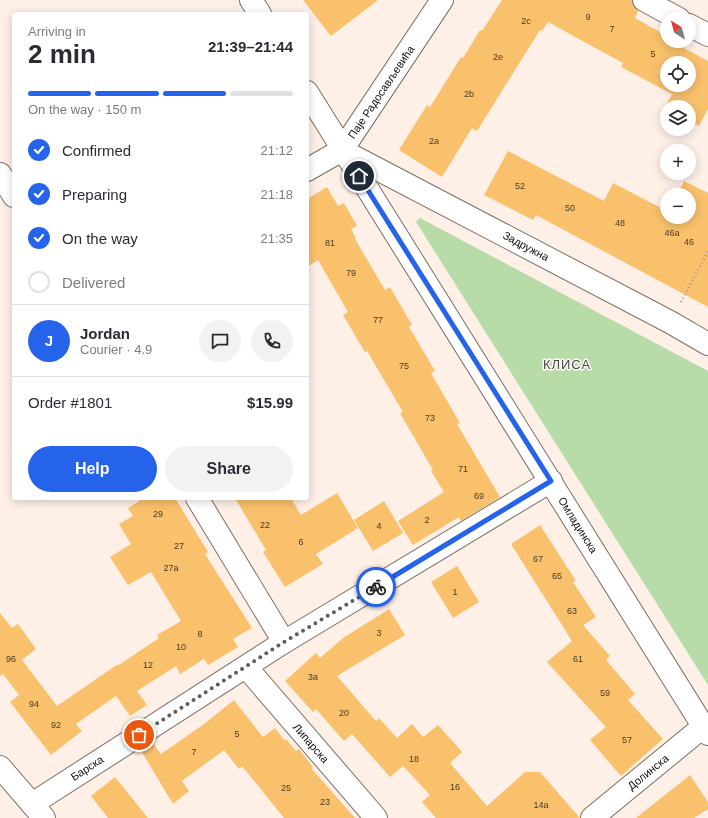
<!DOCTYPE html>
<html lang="en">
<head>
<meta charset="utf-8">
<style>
	body { margin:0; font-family:Helvetica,sans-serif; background:#f2f2f3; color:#2b2b33; height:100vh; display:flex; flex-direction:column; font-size:15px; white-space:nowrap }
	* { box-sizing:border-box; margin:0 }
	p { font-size:13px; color:#7c7c81 }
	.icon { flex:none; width:22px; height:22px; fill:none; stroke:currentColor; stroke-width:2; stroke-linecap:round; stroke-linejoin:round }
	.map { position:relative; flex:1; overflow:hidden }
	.sheet { position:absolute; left:12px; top:12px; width:297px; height:488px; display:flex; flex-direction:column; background:#fff; border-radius:4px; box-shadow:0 2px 10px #0003 }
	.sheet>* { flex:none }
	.needle { width:26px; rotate:323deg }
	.fabs { position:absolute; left:660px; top:12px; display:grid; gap:8px }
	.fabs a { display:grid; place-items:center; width:36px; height:36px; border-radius:50%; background:#fff; box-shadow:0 2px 10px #0003; font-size:20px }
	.pin { position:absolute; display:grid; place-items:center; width:34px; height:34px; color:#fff; margin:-17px; border:2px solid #fff; border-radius:50%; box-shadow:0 1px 4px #0007 }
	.courier { position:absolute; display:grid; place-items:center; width:40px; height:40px; margin:-20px; border:3px solid #2563eb; border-radius:50%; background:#fff; color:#222; box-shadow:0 1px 5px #0007 }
	.head em { font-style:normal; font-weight:600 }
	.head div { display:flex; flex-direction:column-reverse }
	.head { display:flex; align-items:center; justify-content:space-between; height:68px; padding:0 16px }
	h1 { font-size:26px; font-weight:600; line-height:30px }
	.bar { display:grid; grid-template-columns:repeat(4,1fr); gap:6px 4px; align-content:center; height:48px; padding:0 16px }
	.bar i { height:5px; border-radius:3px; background:#e1e1e2 }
	.bar .selected { background:#2563eb }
	.bar p { grid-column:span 4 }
	.line { display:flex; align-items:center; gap:10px; padding:0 16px; border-top:1px solid #e1e1e2 }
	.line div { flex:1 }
	.round { display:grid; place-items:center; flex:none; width:42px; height:42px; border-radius:21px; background:#f2f2f3 }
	ol { padding:0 16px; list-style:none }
	li { display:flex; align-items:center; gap:12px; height:44px }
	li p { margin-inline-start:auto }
	li .icon { padding:4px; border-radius:50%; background:#2563eb; color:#fff; stroke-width:4 }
	li:last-child { color:#7c7c81 }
	li i { width:22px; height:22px; border:2px solid #e1e1e2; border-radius:50% }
	.button { display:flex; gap:8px; margin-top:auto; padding:8px 16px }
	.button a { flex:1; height:46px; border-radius:24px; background:#2563eb; color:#fff; font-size:16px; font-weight:600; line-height:46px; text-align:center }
	.button a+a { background:#f2f2f3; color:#2b2b33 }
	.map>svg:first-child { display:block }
	.green { fill:#b7dca7 }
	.building { fill:#f9c16c; fill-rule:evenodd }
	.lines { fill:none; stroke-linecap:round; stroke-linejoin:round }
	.minor-casing { stroke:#7b6f67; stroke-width:24 }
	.path { stroke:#a39992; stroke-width:2.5; stroke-dasharray:1 3; stroke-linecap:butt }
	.minor { stroke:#fff; stroke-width:22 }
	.done { stroke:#635c57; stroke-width:4; stroke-dasharray:0 7.2 }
	.route { stroke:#2563eb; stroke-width:5 }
	.labels { text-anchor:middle; stroke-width:3; stroke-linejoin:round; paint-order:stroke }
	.number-label { font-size:9px; fill:#4a3922 }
	.street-label { font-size:11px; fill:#100c09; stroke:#fff }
	.quarter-label { font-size:13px; letter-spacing:1px; fill:#4f443d; stroke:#fff }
</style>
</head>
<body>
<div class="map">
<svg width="708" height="818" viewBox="0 0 708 818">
	<rect width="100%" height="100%" fill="#fef0e7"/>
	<path class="green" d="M420 218 708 371V685L416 222Z"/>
	<g class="building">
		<path d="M303 0H378L331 36Z"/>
		<path d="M502 0H632L633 6 638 11 635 18 667 36V41H676L683 45 682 47 708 61V109L699 126 689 120V107L667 108 665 107 672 94 621 67 623 63 548 22 542 31 540 30 477 131 472 128 442 177 399 150 427 105 430 107 461 57 463 58 480 30 482 31ZM667 63H689V85H667Z"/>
		<path d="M508 151 604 201 613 183 667 211V217H689V195H677L684 181 708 193V307L536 215 533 220 484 195Z"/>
		<path d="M327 187 338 206 344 203 357 226 351 229 356 238 355 239 385 290 390 287 412 325 409 327 435 371 431 373 460 423 457 424 500 497 461 521 459 517 413 545 398 521 444 492 431 471 433 470 400 413 403 412 367 351 365 352 343 315 348 312 318 260 307 267V199Z"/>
		<path d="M337 493 358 528 316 554 323 564 285 587 263 552 266 550 235 498H291L301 515Z"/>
		<path d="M144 498H175L208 552 205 554 252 628 233 639 238 647 208 665 204 659 180 674 176 666 137 691 147 705 130 716 116 696 76 724 82 731 51 755 10 702 19 695 3 674 0 676V613L12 628 18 624 36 649 22 660 57 706 118 664 119 665 159 638 157 635 181 621 151 572 128 585 110 557 131 544 119 524 133 516 128 508Z"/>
		<path d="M384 501 403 533 373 551 354 520Z"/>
		<path d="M540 525 576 581 573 582 596 617 583 625 610 656 606 660 635 694 628 700 663 739 621 776 590 740 606 727 547 662 572 641 511 544Z"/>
		<path d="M457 566 479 602 453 618 431 582Z"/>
		<path d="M389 609 405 635 337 676 376 721 379 718 397 738 412 724 423 737 438 725 462 752 450 763 487 806 525 772H540L580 818H436L422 802 430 795 403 766 390 777 352 734 344 741 316 709 313 712 285 681 316 653 320 658 343 638Z"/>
		<path d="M234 700 263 737 275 728 285 741 286 739 296 751 299 749 313 767 311 768 355 818H284L242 766 239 769 224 750 182 781 189 791 173 804 140 749 152 742 161 754 204 724Z"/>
		<path d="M690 775 708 802V809L694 818H636Z"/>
		<path d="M115 777 148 818H108L91 796Z"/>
	</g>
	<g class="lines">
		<defs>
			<g id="minor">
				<path d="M251 0 260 14"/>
				<path d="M644 0 679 19"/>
				<path d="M689 25 708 35"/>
				<path d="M307 92 708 734"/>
				<path d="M343 151 670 322 708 344"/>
				<path d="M307 170 342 150 442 0"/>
				<path d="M0 174 14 196"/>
				<path d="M197 498 284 642"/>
				<path d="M246 667 376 818"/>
				<path d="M0 767 44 818"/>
				<path d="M32 804 284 642 551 481"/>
				<path d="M592 818 704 726"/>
			</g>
		</defs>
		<use href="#minor" class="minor-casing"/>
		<path class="path" d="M681 302 708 251"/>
		<use href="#minor" class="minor"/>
	</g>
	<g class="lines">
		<path class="done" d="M139 735 284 642 376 587"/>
		<path class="route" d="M359 176 551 481 376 587"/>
	</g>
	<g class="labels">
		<g class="number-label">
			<text x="588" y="20">9</text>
			<text x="526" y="24">2c</text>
			<text x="612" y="32">7</text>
			<text x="653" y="57">5</text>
			<text x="498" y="60">2e</text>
			<text x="469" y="97">2b</text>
			<text x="434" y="144">2a</text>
			<text x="520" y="189">52</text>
			<text x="570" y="211">50</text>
			<text x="620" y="226">48</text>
			<text x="672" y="236">46a</text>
			<text x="689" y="245">46</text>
			<text x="330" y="246">81</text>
			<text x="351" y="276">79</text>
			<text x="378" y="323">77</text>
			<text x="404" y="369">75</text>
			<text x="430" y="421">73</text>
			<text x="463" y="472">71</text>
			<text x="479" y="499">69</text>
			<text x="158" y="517">29</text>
			<text x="427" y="523">2</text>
			<text x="265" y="528">22</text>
			<text x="379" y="529">4</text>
			<text x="301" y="545">6</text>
			<text x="179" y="549">27</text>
			<text x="538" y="562">67</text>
			<text x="171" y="571">27a</text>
			<text x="557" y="579">65</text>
			<text x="455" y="595">1</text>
			<text x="572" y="614">63</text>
			<text x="379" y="636">3</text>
			<text x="200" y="637">8</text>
			<text x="181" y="650">10</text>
			<text x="11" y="662">96</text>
			<text x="578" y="662">61</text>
			<text x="148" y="668">12</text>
			<text x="313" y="680">3a</text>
			<text x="605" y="696">59</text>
			<text x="34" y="707">94</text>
			<text x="344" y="716">20</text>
			<text x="56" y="728">92</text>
			<text x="237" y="737">5</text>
			<text x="627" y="743">57</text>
			<text x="194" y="755">7</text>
			<text x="414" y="762">18</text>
			<text x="455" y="790">16</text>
			<text x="286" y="791">25</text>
			<text x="325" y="805">23</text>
			<text x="541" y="808">14a</text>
		</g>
		<g class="street-label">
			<text transform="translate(381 92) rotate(-56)" y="4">Паје Радосављевића</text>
			<text transform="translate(526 246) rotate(28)" y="4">Задружна</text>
			<text transform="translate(578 525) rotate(58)" y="4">Омладинска</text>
			<text transform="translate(311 743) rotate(49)" y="4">Липарска</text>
			<text transform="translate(87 768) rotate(-33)" y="4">Барска</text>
			<text transform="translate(648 772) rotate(-39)" y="4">Долинска</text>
		</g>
		<g class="quarter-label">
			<text x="567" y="369">КЛИСА</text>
		</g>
	</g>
</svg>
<div class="fabs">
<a><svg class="needle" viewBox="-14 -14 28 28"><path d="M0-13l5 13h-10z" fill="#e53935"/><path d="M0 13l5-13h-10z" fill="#7c7c81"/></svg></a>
<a><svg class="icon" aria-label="locate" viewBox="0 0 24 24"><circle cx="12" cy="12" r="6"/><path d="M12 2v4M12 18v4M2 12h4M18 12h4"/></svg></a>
<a><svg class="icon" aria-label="layers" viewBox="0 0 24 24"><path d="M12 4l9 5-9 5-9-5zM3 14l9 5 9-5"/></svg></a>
<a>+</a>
<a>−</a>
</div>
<div class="pin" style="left:139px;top:735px;background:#ea580c"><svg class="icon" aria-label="bag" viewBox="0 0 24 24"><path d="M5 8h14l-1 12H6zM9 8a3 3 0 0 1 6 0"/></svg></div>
<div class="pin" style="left:359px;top:176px;background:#1f2937"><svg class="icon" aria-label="home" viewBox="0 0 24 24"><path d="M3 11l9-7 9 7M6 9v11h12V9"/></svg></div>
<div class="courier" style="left:376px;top:587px"><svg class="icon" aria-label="bike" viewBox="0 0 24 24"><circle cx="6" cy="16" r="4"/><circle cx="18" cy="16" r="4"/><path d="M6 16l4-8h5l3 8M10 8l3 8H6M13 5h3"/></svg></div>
<section class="sheet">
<div class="head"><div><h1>2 min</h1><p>Arriving in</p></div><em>21:39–21:44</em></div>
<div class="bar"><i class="selected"></i><i class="selected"></i><i class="selected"></i><i></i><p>On the way · 150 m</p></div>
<ol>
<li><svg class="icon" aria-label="check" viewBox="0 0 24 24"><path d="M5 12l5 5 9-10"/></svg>Confirmed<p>21:12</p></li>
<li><svg class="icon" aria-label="check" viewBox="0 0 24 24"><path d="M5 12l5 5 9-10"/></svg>Preparing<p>21:18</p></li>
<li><svg class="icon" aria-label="check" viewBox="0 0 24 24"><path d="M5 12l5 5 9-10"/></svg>On the way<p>21:35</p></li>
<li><i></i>Delivered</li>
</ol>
<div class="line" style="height:72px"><b class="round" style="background:#2563eb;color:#fff">J</b><div><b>Jordan</b><p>Courier · 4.9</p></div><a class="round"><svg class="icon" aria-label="chat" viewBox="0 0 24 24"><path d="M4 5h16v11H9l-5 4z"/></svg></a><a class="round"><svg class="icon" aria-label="phone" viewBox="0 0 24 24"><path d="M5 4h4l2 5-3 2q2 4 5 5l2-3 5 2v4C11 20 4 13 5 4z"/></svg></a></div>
<div class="line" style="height:52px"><div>Order #1801</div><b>$15.99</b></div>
<div class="button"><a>Help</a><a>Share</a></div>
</section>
</div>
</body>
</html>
